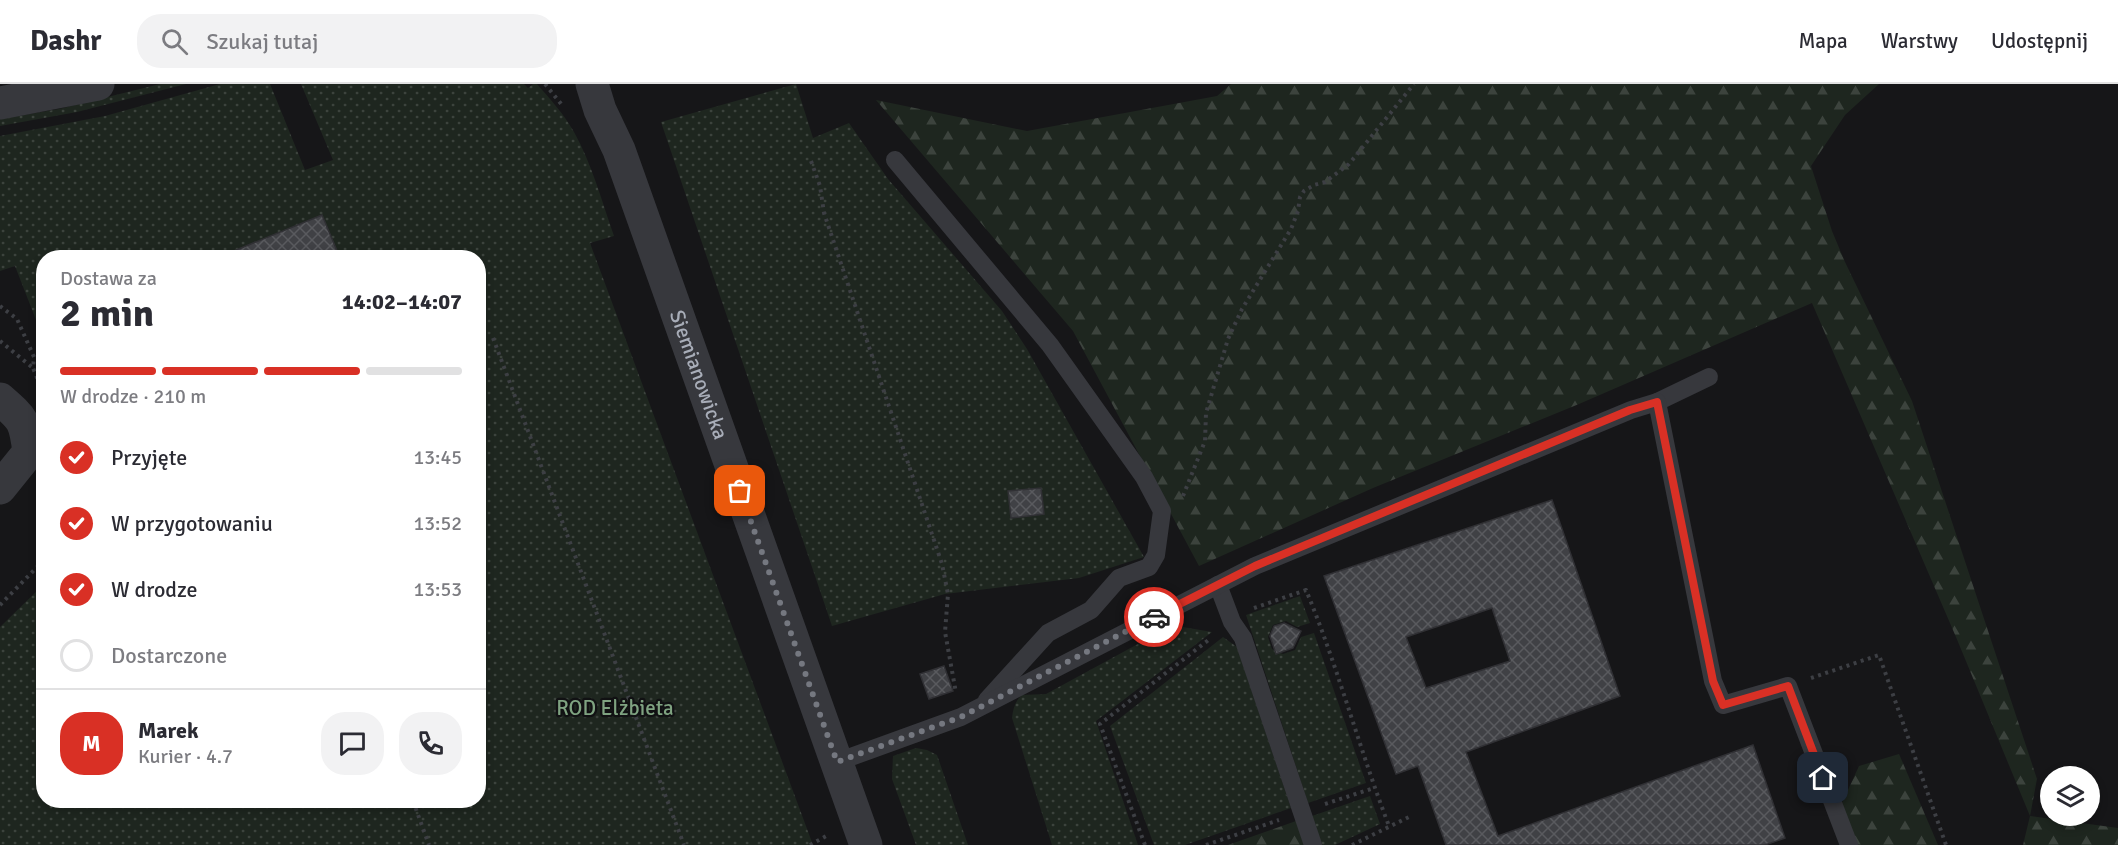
<!DOCTYPE html>
<html lang="pl">
<head>
<meta charset="utf-8">
<style>
	body { margin:0; font-family:Signika,sans-serif; background:#f2f2f3; color:#2b2b33; height:100vh; display:flex; flex-direction:column; font-size:22px; white-space:nowrap }
	* { box-sizing:border-box; margin:0 }
	p { font-size:20px; color:#7c7c81 }
	.icon { flex:none; width:33px; height:33px; fill:none; stroke:currentColor; stroke-width:2; stroke-linecap:round; stroke-linejoin:round }
	.map { position:relative; flex:1; overflow:hidden }
	.sheet { position:absolute; left:36px; top:166px; width:450px; height:558px; display:flex; flex-direction:column; background:#fff; border-radius:24px; box-shadow:0 3px 9px #0003 }
	.sheet>* { flex:none }
	.controls { position:absolute; left:2040px; top:682px; display:grid; gap:12px }
	.controls a { display:grid; place-items:center; width:60px; height:60px; border-radius:50%; background:#fff; box-shadow:0 3px 9px #0003; font-size:30px }
	.pin { position:absolute; display:grid; place-items:center; width:51px; height:51px; color:#fff; margin:-26px; border-radius:12px; box-shadow:0 3px 9px #0006 }
	.courier { position:absolute; display:grid; place-items:center; width:60px; height:60px; margin:-30px; border:4px solid #d93025; border-radius:50%; background:#fff; color:#222; box-shadow:0 2px 8px #0007 }
	.overview em { font-style:normal; font-weight:700 }
	.overview div { display:flex; flex-direction:column-reverse }
	.overview { display:flex; align-items:center; justify-content:space-between; height:102px; padding:0 24px }
	h1 { font-size:39px; font-weight:700; line-height:45px }
	.bar { display:grid; grid-template-columns:repeat(4,1fr); gap:9px 6px; align-content:center; height:72px; padding:0 24px }
	.bar i { height:8px; border-radius:4px; background:#e1e1e2 }
	.bar .on { background:#d93025 }
	.bar p { grid-column:span 4 }
	.line { display:flex; align-items:center; gap:15px; padding:0 24px; border-top:2px solid #e1e1e2 }
	.line div { flex:1 }
	.round { display:grid; place-items:center; flex:none; width:63px; height:63px; border-radius:24px; background:#f2f2f3 }
	ol { padding:0 24px; list-style:none }
	li { display:flex; align-items:center; gap:18px; height:66px }
	li p { margin-inline-start:auto }
	li .icon { padding:6px; border-radius:50%; background:#d93025; color:#fff; stroke-width:4 }
	li:last-child { color:#7c7c81 }
	li i { width:33px; height:33px; border:3px solid #e1e1e2; border-radius:50% }
	header { display:flex; align-items:center; gap:36px; box-sizing:border-box; height:84px; padding:0 30px; background:#fff; border-bottom:2px solid #e1e1e2 }
	header strong { font-size:28px }
	nav { display:flex; gap:33px; margin-inline-start:auto; font-size:21px }
	.search { width:420px; height:54px; background:#f2f2f3; display:flex; align-items:center; gap:15px; box-sizing:border-box; padding:0 21px; border-radius:24px; color:#7c7c81; font-size:22px }
	.map>svg:first-child { display:block }
	.grass { fill:url(#grass-dots) }
	.forest { fill:url(#forest-firs) }
	.building { fill:url(#building-cross-hatch); stroke:#303034; stroke-width:1.5; fill-rule:evenodd }
	.lines { fill:none; stroke-linecap:round; stroke-linejoin:round }
	.path { stroke:#3d3f44; stroke-width:4; stroke-dasharray:3 4.5; stroke-linecap:butt }
	.service { stroke:#37383d; stroke-width:18 }
	.minor { stroke:#37383d; stroke-width:33 }
	.tertiary { stroke:#37383d; stroke-width:33 }
	.done { stroke:#757880; stroke-width:6; stroke-dasharray:0 10.8 }
	.route { stroke:#d93025; stroke-width:8 }
	.labels { text-anchor:middle; stroke-width:4.5; stroke-linejoin:round; paint-order:stroke }
	.street-label { font-size:21px; fill:#a8adb8; stroke:#111113 }
	.park-label { font-size:21px; fill:#7fa381; stroke:#111113 }
</style>
</head>
<body>
<header>
<strong>Dashr</strong>
<div class="search"><svg class="icon" aria-label="search" viewBox="0 0 24 24"><circle cx="10" cy="10" r="6"/><path d="M15 15l6 6"/></svg>Szukaj tutaj</div>
<nav><a>Mapa</a><a>Warstwy</a><a>Udostępnij</a></nav>
</header>
<div class="map">
<svg width="2118" height="761" viewBox="0 0 2118 761">
	<defs>
		<pattern id="grass-dots" width="8" height="8" patternUnits="userSpaceOnUse" patternTransform="scale(1.5)"><rect width="8" height="8" fill="#1e261f"/><path d="M2 2h.1M6 6h.1" fill="none" stroke="#3c433d" stroke-width="1.8" stroke-linecap="round"/></pattern>
		<pattern id="forest-firs" width="22" height="20" patternUnits="userSpaceOnUse" patternTransform="scale(1.5)"><rect width="22" height="20" fill="#1e261f"/><path d="M5 1l3.5 6h-7zM16 11l3.5 6h-7z" fill="#3c433d"/></pattern>
		<pattern id="building-cross-hatch" width="8" height="8" patternUnits="userSpaceOnUse" patternTransform="scale(1.5)"><rect width="8" height="8" fill="#404145"/><path d="M0 0l8 8M0 8l8-8" fill="none" stroke="#595a5e"/></pattern>
	</defs>
	<rect width="100%" height="100%" fill="#161618"/>
	<g class="grass">
		<path d="M160 0H186L77 28 0 42V35L59 25Z"/>
		<path d="M220 0H270L305 86 333 76 301 0H524L528 4 533 0H537C550 15 564 30 574 48 592 80 602 118 614 152L590 159 813 761H0V543L43 501 44 717H478V174H44L43 254 15 182 0 187V52L105 32Z"/>
		<path d="M796 0 813 54 849 39 888 95 1002 227 1027 265 1144 473 1079 494 945 510 832 542 661 38Z"/>
		<path d="M1300 512 1310 539 1297 543 1286 537 1273 541 1268 553 1272 565 1283 570 1295 566 1301 553 1314 549 1366 699 1308 719 1246 531Z"/>
		<path d="M1177 542 1212 548 1096 637 1138 761H1052L1012 634C1013 625 1015 617 1022 611L1046 610 1147 555 1152 550Z"/>
		<path d="M1223 553 1237 563 1291 724 1185 761H1154L1110 642Z"/>
		<path d="M916 664 927 666 937 671 968 761H916L892 695 893 672Z"/>
		<path d="M1370 712 1380 740 1335 761H1322L1312 732Z"/>
	</g>
	<g class="forest">
		<path d="M1231 0H1879L1845 31 1811 82 1832 147 1845 178 1912 317 2037 695 2030 732 2118 744V761H2023L2030 732 1956 553 1812 219 1579 320 1373 404 1199 482 1073 247 876 16 1027 47 1217 12Z"/>
		<path d="M1899 670 1938 761H1856L1841 721 1859 682Z"/>
		<path d="M1296 737 1304 761H1228Z"/>
	</g>
	<g class="building">
		<path d="M322 131 340 174H219V173Z"/>
		<path d="M1041 404 1044 430 1011 434 1008 407Z"/>
		<path d="M1552 416 1620 612 1466 668 1498 752 1753 661 1785 754 1765 761H1446L1418 682 1396 690 1324 492ZM1492 524 1510 577 1426 604 1406 553Z"/>
		<path d="M1284 539 1301 547 1293 564 1276 570 1270 552 1274 542Z"/>
		<path d="M944 582 953 607 929 615 920 590Z"/>
	</g>
	<g class="lines">
		<g class="path">
			<path d="M545 0 562 21"/>
			<path d="M811 77 820 102 824 129 942 480 948 510 945 548 956 609"/>
			<path d="M0 222 17 235 34 273 33 284 42 306"/>
			<path d="M493 254 684 761"/>
			<path d="M0 257 33 284"/>
			<path d="M1183 412 1205 357 1206 329 1228 255 1242 225 1291 145 1298 127 1300 113 1304 107 1314 101 1325 98 1349 80 1414 0"/>
			<path d="M0 521 44 476"/>
			<path d="M1254 524 1306 506C1338 583 1359 664 1389 742"/>
			<path d="M1811 594 1879 571 1946 761"/>
			<path d="M413 717 429 761"/>
			<path d="M1325 720 1374 704"/>
			<path d="M810 761 828 751"/>
			<path d="M1145 761 1100 640 1211 554"/>
			<path d="M1206 761 1279 736"/>
			<path d="M1352 761 1411 732"/>
		</g>
		<g class="service">
			<path d="M895 76 1050 261 1144 393 1162 427 1156 471 1149 483 1119 494 1091 526 1048 549 987 616"/>
			<path d="M1657 318 1709 293"/>
			<path d="M1218 501 1232 538 1243 554 1313 761"/>
			<path d="M837 678 961 633 1255 482 1631 326 1657 318 1713 597 1723 621 1788 602 1849 761"/>
		</g>
		<path class="minor" d="M0 315C24 336 25 337 29 368L0 404"/>
		<g class="tertiary">
			<path id="s1" d="M592 0 600 26 619 66 866 761"/>
			<path d="M0 19 98 0"/>
		</g>
	</g>
	<g class="lines">
		<path class="done" d="M740 407 837 678 961 633 1154 533"/>
		<path class="route" d="M1154 533 1255 482 1630 326 1657 318 1713 597 1723 621 1788 602 1823 694"/>
	</g>
	<g class="labels">
		<g class="street-label">
			<text dy="7" stroke="none"><textPath href="#s1" startOffset="310">Siemianowicka</textPath></text>
		</g>
		<g class="park-label">
			<text x="615" y="631">ROD Elżbieta</text>
		</g>
	</g>
</svg>
<div class="controls">
<a><svg class="icon" aria-label="layers" viewBox="0 0 24 24"><path d="M12 4l9 5-9 5-9-5zM3 14l9 5 9-5"/></svg></a>
</div>
<div class="pin" style="left:740px;top:407px;background:#ea580c"><svg class="icon" aria-label="bag" viewBox="0 0 24 24"><path d="M5 8h14l-1 12H6zM9 8a3 3 0 0 1 6 0"/></svg></div>
<div class="pin" style="left:1823px;top:694px;background:#1f2937"><svg class="icon" aria-label="home" viewBox="0 0 24 24"><path d="M3 11l9-7 9 7M6 9v11h12V9"/></svg></div>
<div class="courier" style="left:1154px;top:533px"><svg class="icon" aria-label="car" viewBox="0 0 24 24"><path d="M5 17H2v-5l4-1 3-4h7l3 4 3 1v5h-3M9 17h6M6 11h13"/><circle cx="7" cy="17" r="2"/><circle cx="17" cy="17" r="2"/></svg></div>
<section class="sheet">
<div class="overview"><div><h1>2 min</h1><p>Dostawa za</p></div><em>14:02–14:07</em></div>
<div class="bar"><i class="on"></i><i class="on"></i><i class="on"></i><i></i><p>W drodze · 210 m</p></div>
<ol>
<li><svg class="icon" aria-label="check" viewBox="0 0 24 24"><path d="M5 12l5 5 9-10"/></svg>Przyjęte<p>13:45</p></li>
<li><svg class="icon" aria-label="check" viewBox="0 0 24 24"><path d="M5 12l5 5 9-10"/></svg>W przygotowaniu<p>13:52</p></li>
<li><svg class="icon" aria-label="check" viewBox="0 0 24 24"><path d="M5 12l5 5 9-10"/></svg>W drodze<p>13:53</p></li>
<li><i></i>Dostarczone</li>
</ol>
<div class="line" style="height:108px"><b class="round" style="background:#d93025;color:#fff">M</b><div><b>Marek</b><p>Kurier · 4.7</p></div><a class="round"><svg class="icon" aria-label="chat" viewBox="0 0 24 24"><path d="M4 5h16v11H9l-5 4z"/></svg></a><a class="round"><svg class="icon" aria-label="phone" viewBox="0 0 24 24"><path d="M5 4h4l2 5-3 2q2 4 5 5l2-3 5 2v4C11 20 4 13 5 4z"/></svg></a></div>
</section>
</div>
</body>
</html>
